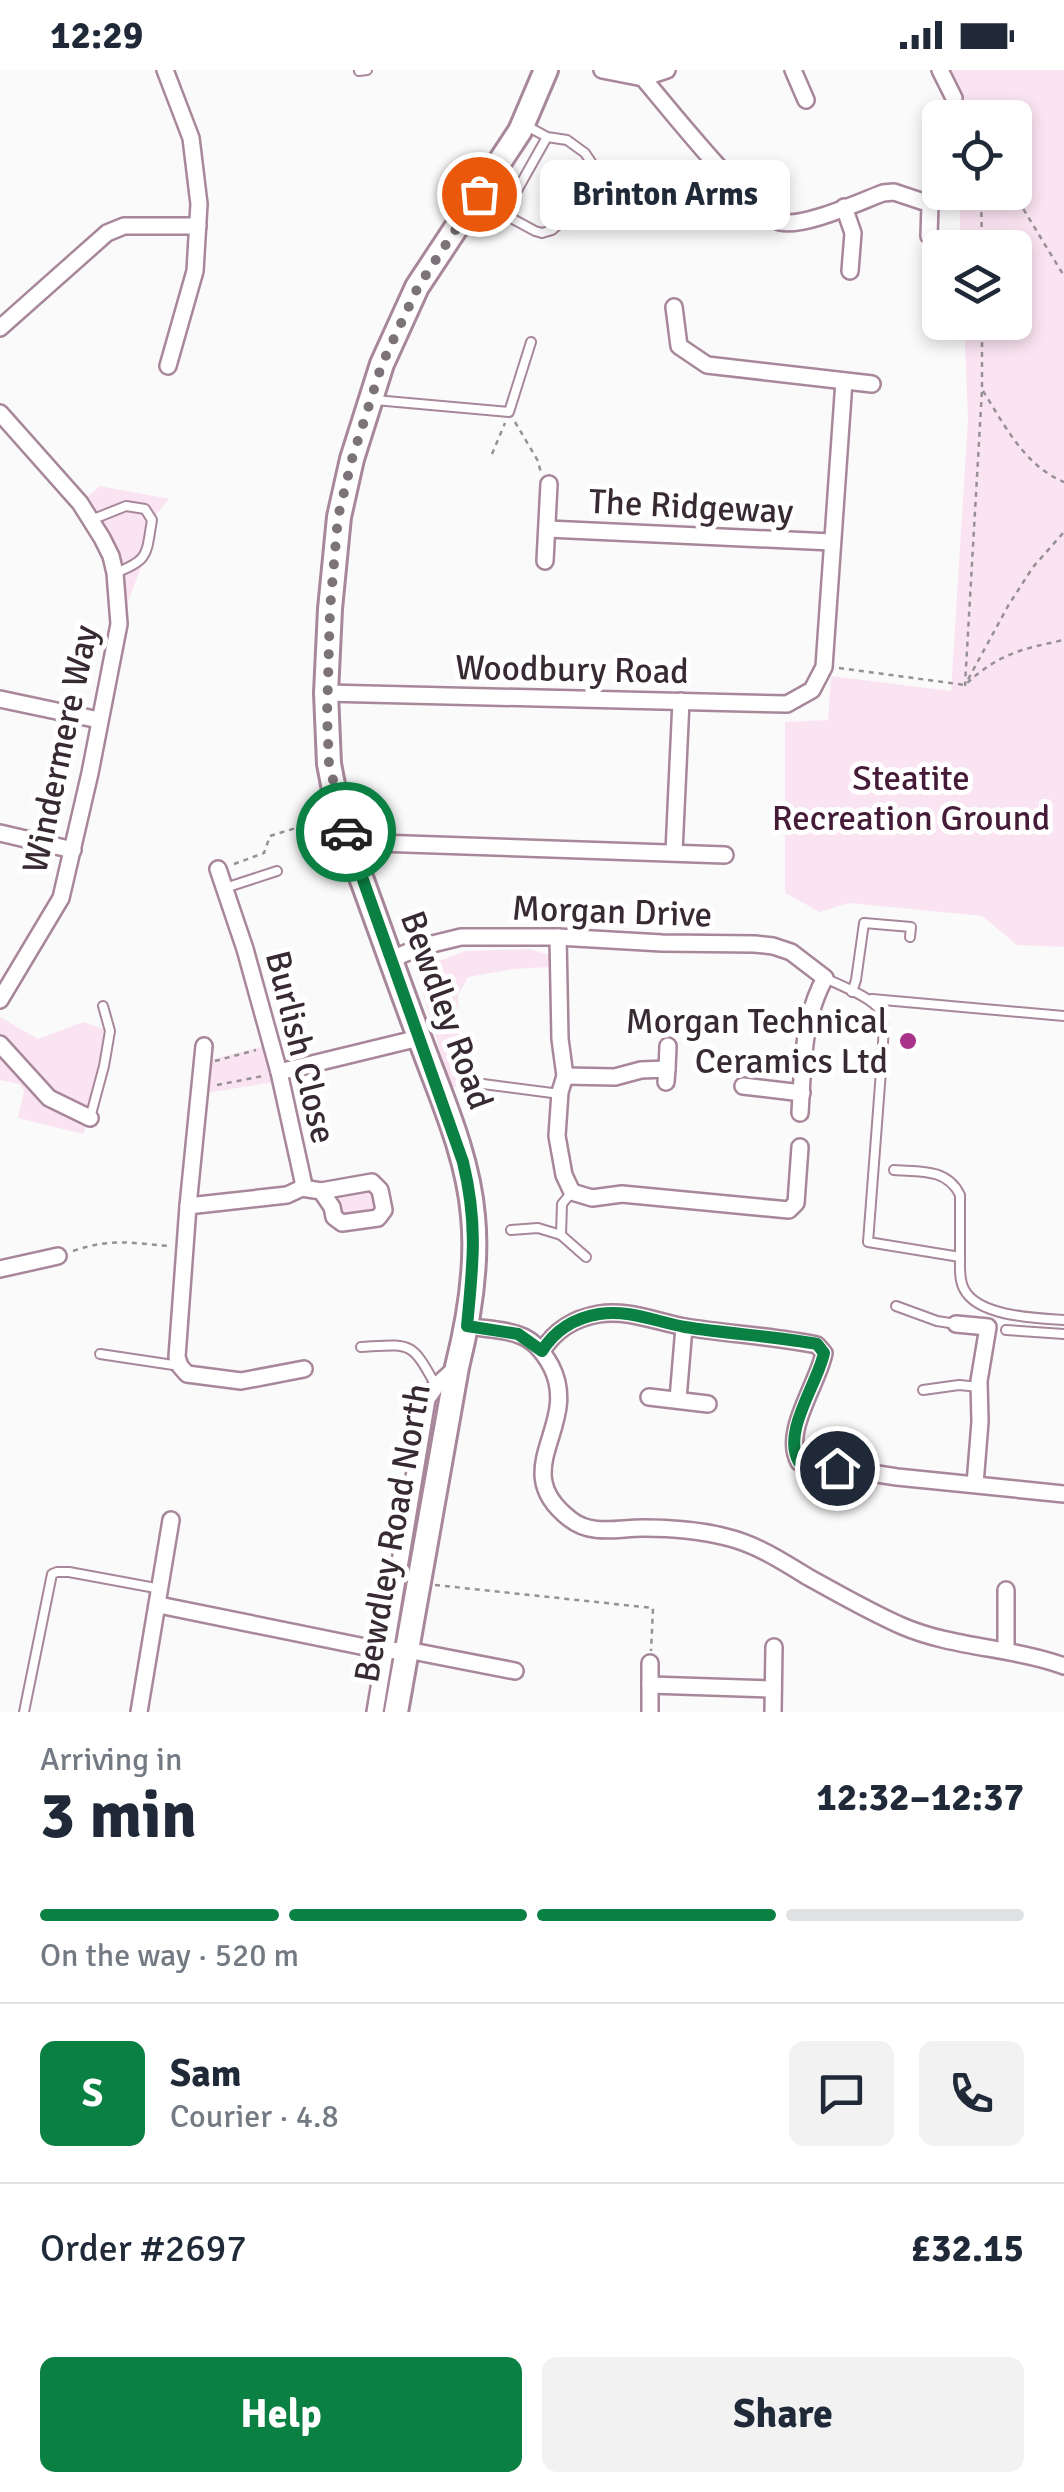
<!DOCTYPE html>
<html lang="en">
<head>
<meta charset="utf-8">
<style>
	body { margin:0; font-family:Signika,sans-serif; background:#f2f2f3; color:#1f2937; height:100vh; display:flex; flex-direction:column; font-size:38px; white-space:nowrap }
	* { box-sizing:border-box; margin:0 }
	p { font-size:32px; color:#747a83 }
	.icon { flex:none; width:55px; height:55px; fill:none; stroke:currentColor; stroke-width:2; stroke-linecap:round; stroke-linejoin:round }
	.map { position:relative; height:1642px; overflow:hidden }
	.side { display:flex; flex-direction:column; background:#fff; flex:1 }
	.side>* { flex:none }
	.tools { position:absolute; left:922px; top:30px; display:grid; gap:20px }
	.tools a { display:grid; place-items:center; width:110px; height:110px; border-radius:15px; background:#fff; box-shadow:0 5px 15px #0003; font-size:50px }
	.pin { position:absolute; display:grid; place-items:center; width:85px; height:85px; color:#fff; margin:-42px; border:5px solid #fff; border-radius:50%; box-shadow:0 2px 10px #0007 }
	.courier { position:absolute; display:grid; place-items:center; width:100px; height:100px; margin:-50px; border:8px solid #0b8043; border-radius:50%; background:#fff; color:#222; box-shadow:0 2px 12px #0007 }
	.bubble { position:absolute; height:70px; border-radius:15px; background:#fff; box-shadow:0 5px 15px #0003; font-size:32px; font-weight:700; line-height:70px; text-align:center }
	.head em { font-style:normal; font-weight:700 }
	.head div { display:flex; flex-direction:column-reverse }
	.head { display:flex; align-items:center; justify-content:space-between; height:170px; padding:0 40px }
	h1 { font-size:65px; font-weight:700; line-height:75px }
	.bar { display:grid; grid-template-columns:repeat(4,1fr); gap:15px 10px; align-content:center; height:120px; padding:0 40px }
	.bar i { height:12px; border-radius:8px; background:#e0e1e3 }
	.bar .on { background:#0b8043 }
	.bar p { grid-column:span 4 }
	.line { display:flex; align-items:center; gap:25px; padding:0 40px; border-top:2px solid #e0e1e3 }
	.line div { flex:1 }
	.round { display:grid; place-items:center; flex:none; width:105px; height:105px; border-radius:15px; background:#f2f2f3 }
	.button { display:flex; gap:20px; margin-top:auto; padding:20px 40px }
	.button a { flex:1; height:115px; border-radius:15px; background:#0b8043; color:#fff; font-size:40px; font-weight:700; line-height:115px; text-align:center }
	.button a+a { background:#f2f2f3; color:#1f2937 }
	.status { display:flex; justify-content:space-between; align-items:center; height:70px; padding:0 50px; background:#fff; direction:ltr }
	.status svg { height:28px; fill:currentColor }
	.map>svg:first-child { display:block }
	.green { fill:#fae4f1 }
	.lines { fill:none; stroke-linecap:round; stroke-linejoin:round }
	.lane-casing { stroke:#a8879b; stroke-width:12 }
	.street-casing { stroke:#a8879b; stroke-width:20 }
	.secondary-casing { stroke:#a8879b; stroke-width:28 }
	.path { stroke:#979095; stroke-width:2.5; stroke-dasharray:5 5; stroke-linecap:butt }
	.lane { stroke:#fff; stroke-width:8 }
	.street { stroke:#fff; stroke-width:15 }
	.secondary { stroke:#fff; stroke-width:22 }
	.done { stroke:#7c7379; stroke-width:10; stroke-dasharray:0 18 }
	.route { stroke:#0b8043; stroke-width:12 }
	.poi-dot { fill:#aa3288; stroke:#fff; stroke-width:4 }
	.labels { text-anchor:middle; stroke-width:10; stroke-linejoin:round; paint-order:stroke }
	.street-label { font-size:35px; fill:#382a33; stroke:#fff }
	.park-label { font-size:35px; fill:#451b38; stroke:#fff }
	.poi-label { font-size:35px; fill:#382a33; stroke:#fff; text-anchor:end }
</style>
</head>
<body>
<div class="status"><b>12:29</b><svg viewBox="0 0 49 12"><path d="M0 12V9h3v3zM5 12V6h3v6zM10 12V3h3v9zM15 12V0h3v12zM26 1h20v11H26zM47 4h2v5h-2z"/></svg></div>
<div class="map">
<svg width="1064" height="1642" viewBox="0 0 1064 1642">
	<rect width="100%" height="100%" fill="#fafafa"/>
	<g class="green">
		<path d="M940 0H1064V877L1017 875 982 846 849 833 820 842 785 823V652L828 650 831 606 951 621 968 349 964 253 1015 252V178L961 177 959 123 1015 122V48L955 47 954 28Z"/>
		<path d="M100 416 169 429 152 450 146 485 119 554 115 505 80 433Z"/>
		<path d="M529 879 550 885V897L514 899 468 907 458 925 460 1017H451L420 914 426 896 466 881Z"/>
		<path d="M0 947 38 969 83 952 110 961 90 1048 83 1064 18 1048 24 1021 20 1014 0 1010Z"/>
		<path d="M265 976 274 1012 206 1023 209 990Z"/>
		<path d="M372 1112 384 1140 342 1153 327 1128Z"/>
	</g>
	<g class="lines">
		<defs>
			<g id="lane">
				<path d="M359 1 367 0"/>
				<path d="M527 56 547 67 567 70 585 83 593 95 592 107 566 148 552 160 542 163 535 161 511 148 506 140 547 67"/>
				<path d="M375 330 509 342 531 272"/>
				<path d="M91 450 126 436 145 439 152 450C146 484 150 490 115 503"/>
				<path d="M225 818 277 801"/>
				<path d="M825 908C839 915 874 928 881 942 885 952 883 965 883 975L868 1172 960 1187C960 1197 959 1210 964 1219 978 1247 1037 1248 1064 1250"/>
				<path d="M852 922 856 910 864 853 911 857 910 867"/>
				<path d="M872 929 1064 946"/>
				<path d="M483 1014 560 1024"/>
				<path d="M90 1048 104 996 110 961 103 936"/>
				<path d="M894 1100C920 1102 947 1098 960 1125V1187"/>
				<path d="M572 1122 562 1134 561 1165 586 1187"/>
				<path d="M511 1160 538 1158 561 1165"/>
				<path d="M896 1236 937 1251 956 1254"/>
				<path d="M1006 1260 1064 1264"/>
				<path d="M361 1277C411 1274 411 1270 436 1316"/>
				<path d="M100 1284 180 1296"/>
				<path d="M923 1320 959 1315 979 1317"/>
				<path d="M24 1642 52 1504 57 1502H69L161 1519"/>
			</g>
			<g id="street">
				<path d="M165 0 191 68 199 134 195 201 168 296"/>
				<path d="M602 0 643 8 667 0"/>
				<path d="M793 0 806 30"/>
				<path d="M940 0 954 28"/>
				<path d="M643 8C666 35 754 146 780 152 803 158 859 132 883 123L894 122 930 134 929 166"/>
				<path d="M844 137 853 163 850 201"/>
				<path d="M674 237 679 276 707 295 872 314"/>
				<path d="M0 258 107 163 124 156H198"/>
				<path d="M0 343 80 433 102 468 111 486 115 503 119 554 90 703 61 828 0 930"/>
				<path d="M548 459 832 472"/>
				<path d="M545 491 549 414"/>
				<path d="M326 623 787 634 812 620 824 597 844 311"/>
				<path d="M0 629 99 650"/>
				<path d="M0 763 73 780"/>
				<path d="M348 772 725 785"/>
				<path d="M674 782 681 631"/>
				<path d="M558 867 560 969 565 1006 560 1022 557 1066 564 1105 572 1122 592 1128 622 1124 789 1140 796 1133 800 1077"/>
				<path d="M392 889 420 877 461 867H558L662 873 755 874 773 876 791 882 825 908C802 949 803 997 800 1043"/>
				<path d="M0 974 49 1028 90 1048"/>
				<path d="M204 976 188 1136 177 1287 180 1296 187 1304 241 1311 304 1299"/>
				<path d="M667 999 668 976"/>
				<path d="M279 1002 419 968"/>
				<path d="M565 1006 615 1007 641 1000 667 999 666 1012"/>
				<path d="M743 1016 802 1023"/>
				<path d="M302 1118 321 1121 372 1112 380 1120 384 1140 378 1148 342 1153 334 1147 332 1137 321 1121"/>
				<path d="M188 1136 287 1125 302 1118 303 1111 279 1002 245 879 218 799"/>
				<path d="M0 1199 58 1186"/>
				<path d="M956 1254 988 1257 979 1311 980 1352 975 1414"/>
				<path d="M467 1256C483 1259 504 1259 519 1265 534 1270 544 1283 551 1296 582 1356 505 1399 570 1449 591 1466 618 1458 643 1458 671 1458 699 1460 726 1467 756 1474 782 1491 808 1507 839 1524 870 1542 902 1556 953 1578 1011 1577 1064 1596"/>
				<path d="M542 1281C555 1260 575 1248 599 1244 627 1239 657 1252 685 1257 728 1264 773 1266 817 1275L824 1283C818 1314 782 1362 799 1392L897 1407 1064 1424"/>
				<path d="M649 1327 708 1334"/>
				<path d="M678 1329 684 1257"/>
				<path d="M1006 1520V1580"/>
				<path d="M159 1535 385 1581 407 1580 515 1601"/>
				<path d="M650 1615 773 1619"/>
				<path d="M139 1642 171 1450"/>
				<path d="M375 1642 427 1329 436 1316 457 1297"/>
				<path d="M650 1642V1593"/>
				<path d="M773 1642 774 1577"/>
			</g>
			<path id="secondary" d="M396 1642 457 1297C469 1249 478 1196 473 1146 468 1086 442 1029 421 972 396 906 373 839 348 772L336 730 329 694 326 623 330 539 339 447 352 389 382 294 417 217 520 61 546 0"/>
		</defs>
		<use href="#lane" class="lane-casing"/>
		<use href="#street" class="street-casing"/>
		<use href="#secondary" class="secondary-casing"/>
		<g class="path">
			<path d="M981 122 982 178"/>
			<path d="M1013 122 1064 206"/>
			<path d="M982 252V320L965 615 1008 536 1033 497 1064 462"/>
			<path d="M983 321C1005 356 1025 396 1064 412"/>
			<path d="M515 352 538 391 541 403"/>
			<path d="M492 384 505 353"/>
			<path d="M839 598 965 615C998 584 1021 579 1064 570"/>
			<path d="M234 794 264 783 270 766 325 749"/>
			<path d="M215 991 256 980"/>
			<path d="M217 1015 263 1006"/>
			<path d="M73 1181C111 1168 131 1173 169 1176"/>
			<path d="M435 1515 653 1538 651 1581"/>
		</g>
		<use href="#lane" class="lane"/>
		<use href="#street" class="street"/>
		<use href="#secondary" class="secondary"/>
	</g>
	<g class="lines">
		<path class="done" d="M346 762 329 694 327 646 330 539 338 447 352 389 382 294 418 217 479 124"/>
		<path class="route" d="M346 762 463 1092C478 1154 473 1194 467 1256L518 1264 542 1281C555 1260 575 1248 599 1244 628 1239 657 1252 685 1257 729 1264 773 1266 817 1274L824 1283C818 1313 781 1363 799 1392L837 1398"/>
	</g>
	<circle class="poi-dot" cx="908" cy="971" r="10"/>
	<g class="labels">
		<g class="street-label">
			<text transform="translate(691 436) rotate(3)" y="12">The Ridgeway</text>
			<text transform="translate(572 599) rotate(1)" y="12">Woodbury Road</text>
			<text transform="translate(60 679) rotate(-78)" y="12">Windermere Way</text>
			<text transform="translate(612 841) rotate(2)" y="12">Morgan Drive</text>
			<text transform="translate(447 940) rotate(70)" y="12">Bewdley Road</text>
			<text transform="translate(301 977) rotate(76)" y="12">Burlish Close</text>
			<text transform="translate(392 1463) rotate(-80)" y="12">Bewdley Road North</text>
		</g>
		<g class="park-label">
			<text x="911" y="720">Steatite<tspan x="911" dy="40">Recreation Ground</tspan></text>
		</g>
		<g class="poi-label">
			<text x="888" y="963">Morgan Technical<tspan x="888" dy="40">Ceramics Ltd</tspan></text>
		</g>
	</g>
</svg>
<div class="tools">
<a><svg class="icon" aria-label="locate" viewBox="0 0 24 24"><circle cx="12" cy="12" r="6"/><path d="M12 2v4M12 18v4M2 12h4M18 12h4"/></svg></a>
<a><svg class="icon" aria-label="layers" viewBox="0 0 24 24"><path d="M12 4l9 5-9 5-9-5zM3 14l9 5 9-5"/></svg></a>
</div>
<div class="pin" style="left:479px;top:124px;background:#ea580c"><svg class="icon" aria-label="bag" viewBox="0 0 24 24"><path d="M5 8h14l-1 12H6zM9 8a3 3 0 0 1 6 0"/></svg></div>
<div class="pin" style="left:837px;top:1398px;background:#1f2937"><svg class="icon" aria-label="home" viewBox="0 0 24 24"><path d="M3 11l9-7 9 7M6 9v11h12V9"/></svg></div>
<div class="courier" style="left:346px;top:762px"><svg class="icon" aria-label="car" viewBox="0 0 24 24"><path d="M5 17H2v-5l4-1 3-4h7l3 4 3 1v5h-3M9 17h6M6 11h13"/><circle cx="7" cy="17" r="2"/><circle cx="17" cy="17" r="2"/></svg></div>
<div class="bubble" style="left:540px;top:90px;width:250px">Brinton Arms</div>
</div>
<section class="side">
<div class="head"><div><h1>3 min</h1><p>Arriving in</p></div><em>12:32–12:37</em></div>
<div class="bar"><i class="on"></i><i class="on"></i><i class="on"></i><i></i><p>On the way · 520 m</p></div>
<div class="line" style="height:180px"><b class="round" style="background:#0b8043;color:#fff">S</b><div><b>Sam</b><p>Courier · 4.8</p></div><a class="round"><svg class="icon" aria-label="chat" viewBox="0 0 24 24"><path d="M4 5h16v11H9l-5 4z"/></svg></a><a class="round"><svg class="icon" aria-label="phone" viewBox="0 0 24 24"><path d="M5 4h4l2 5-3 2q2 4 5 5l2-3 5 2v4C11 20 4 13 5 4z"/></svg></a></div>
<div class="line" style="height:130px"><div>Order #2697</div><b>£32.15</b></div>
<div class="button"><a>Help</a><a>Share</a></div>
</section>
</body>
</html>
